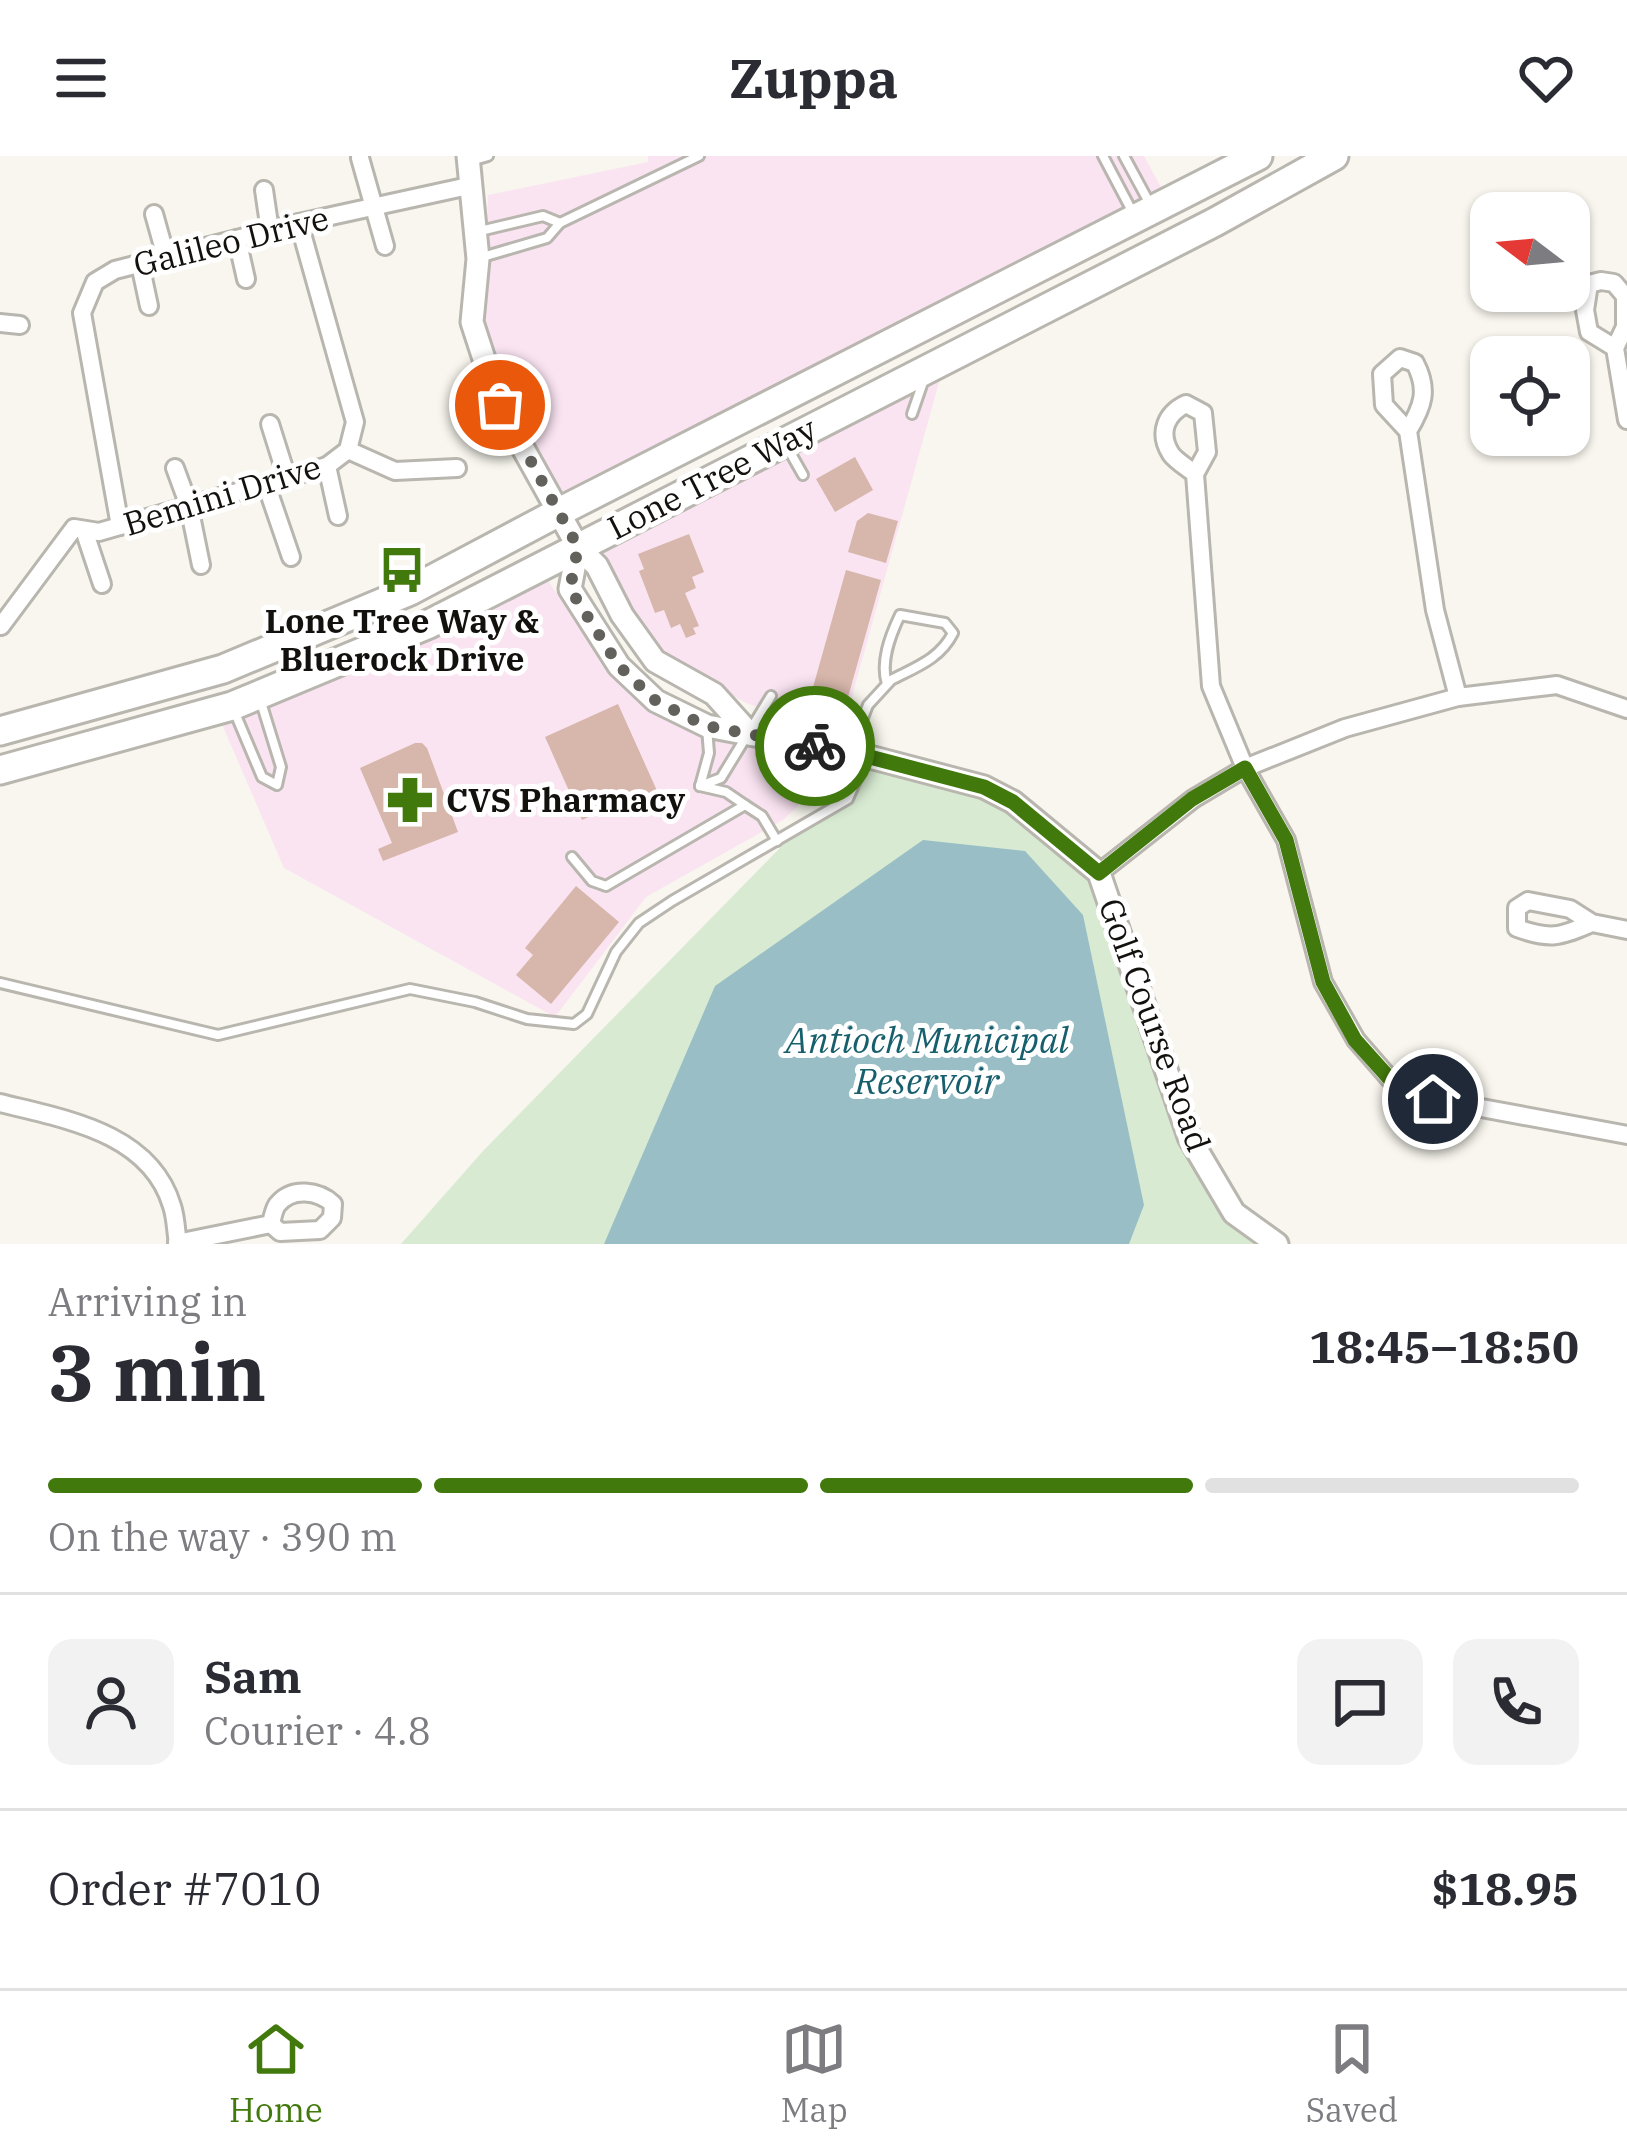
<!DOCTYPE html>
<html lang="en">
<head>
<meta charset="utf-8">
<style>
	body { margin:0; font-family:"IBM Plex Serif",serif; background:#f2f2f3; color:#2b2b33; height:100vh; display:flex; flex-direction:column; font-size:45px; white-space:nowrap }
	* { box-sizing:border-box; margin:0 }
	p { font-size:39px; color:#7c7c81 }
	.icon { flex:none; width:66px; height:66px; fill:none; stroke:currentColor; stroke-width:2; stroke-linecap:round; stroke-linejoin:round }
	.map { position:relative; height:1088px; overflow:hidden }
	.details { display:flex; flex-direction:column; background:#fff; flex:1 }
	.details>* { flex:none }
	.needle { width:78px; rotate:286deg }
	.fabs { position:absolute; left:1470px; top:36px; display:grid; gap:24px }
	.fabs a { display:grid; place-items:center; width:120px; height:120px; border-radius:24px; background:#fff; box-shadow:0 3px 9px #0004; font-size:60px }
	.pin { position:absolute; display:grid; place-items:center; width:102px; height:102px; color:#fff; margin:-51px; border:6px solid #fff; border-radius:50%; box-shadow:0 3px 12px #0007 }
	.courier { position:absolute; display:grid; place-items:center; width:120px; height:120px; margin:-60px; border:9px solid #41790d; border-radius:50%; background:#fff; color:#222; box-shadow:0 3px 15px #0007 }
	.head em { font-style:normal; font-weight:700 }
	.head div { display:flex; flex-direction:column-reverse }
	.head { display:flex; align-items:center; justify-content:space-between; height:204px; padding:0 48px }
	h1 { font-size:78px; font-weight:700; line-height:90px }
	.bar { display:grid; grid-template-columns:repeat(4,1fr); gap:18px 12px; align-content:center; height:144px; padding:0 48px }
	.bar i { height:15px; border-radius:9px; background:#e1e1e2 }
	.bar .selected { background:#41790d }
	.bar p { grid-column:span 4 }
	.line { display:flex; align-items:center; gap:30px; padding:0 48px; border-top:3px solid #e1e1e2 }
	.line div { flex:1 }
	.round { display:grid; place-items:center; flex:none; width:126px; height:126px; border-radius:24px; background:#f2f2f3 }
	header { display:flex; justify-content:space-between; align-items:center; height:156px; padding:0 48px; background:#fff; font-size:54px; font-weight:700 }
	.menu { display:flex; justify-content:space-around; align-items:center; height:168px; border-top:3px solid #e1e1e2; background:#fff; font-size:33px; color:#7c7c81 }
	.menu a { display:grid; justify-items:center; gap:6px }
	.menu .selected { color:#41790d }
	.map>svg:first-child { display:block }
	.commercial { fill:#fae4f2 }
	.green { fill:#d8ebd2 }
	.water { fill:#99bec6 }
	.building { fill:#d7b6ab }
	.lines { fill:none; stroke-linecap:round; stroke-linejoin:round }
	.service-casing { stroke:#b8b6ae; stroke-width:14 }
	.minor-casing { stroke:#b8b6ae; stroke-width:22 }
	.tertiary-casing { stroke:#b8b6ae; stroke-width:27 }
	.primary-casing { stroke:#b8b6ae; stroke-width:33 }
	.service { stroke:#fff; stroke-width:8 }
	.minor { stroke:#fff; stroke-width:16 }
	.tertiary { stroke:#fff; stroke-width:21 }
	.primary { stroke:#fff; stroke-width:27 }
	.done { stroke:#62615c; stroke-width:12; stroke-dasharray:0 21.6 }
	.route { stroke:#41790d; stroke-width:15 }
	.labels { text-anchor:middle; stroke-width:10; stroke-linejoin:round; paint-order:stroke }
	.street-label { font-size:33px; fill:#12110e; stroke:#fff }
	.poi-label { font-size:33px; font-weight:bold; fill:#12110e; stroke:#fff }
	.water-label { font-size:36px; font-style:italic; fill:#175f6d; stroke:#fff }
</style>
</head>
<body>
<header><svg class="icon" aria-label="menu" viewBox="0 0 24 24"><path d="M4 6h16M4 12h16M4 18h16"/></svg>Zuppa<svg class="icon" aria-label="heart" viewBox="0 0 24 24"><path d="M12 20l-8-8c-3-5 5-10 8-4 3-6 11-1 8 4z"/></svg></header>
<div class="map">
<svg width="1627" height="1088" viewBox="0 0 1627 1088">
	<rect width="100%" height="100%" fill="#f8f6ee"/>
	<g class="commercial">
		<path d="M648 0H1144L1162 33 560 344 492 212 484 178V140L488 39 648 6Z"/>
		<path d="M941 219 841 580 746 547 692 517 639 475 602 392Z"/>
		<path d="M548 425 594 489 669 565 729 587 842 607 783 664 646 741 555 861 284 712 221 566Z"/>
	</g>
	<path class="green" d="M858 598 984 631 1099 717 1189 981 1234 1057 1277 1088H401L483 995 824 647Z"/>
	<path class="water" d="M923 684 1025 695 1083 759 1144 1049 1129 1088H604L715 830Z"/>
	<g class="building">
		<path d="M855 301 873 334 835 356 816 323Z"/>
		<path d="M868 357 898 365 886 407 848 396 857 365Z"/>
		<path d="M689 378 704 416 692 421 696 432 685 437 699 470 693 472 696 478 686 482 680 468 671 472 664 454 655 457 639 415 644 413 638 398Z"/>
		<path d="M846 414 881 424 843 559 808 549Z"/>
		<path d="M618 548 663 648 644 656 636 640 582 664 545 581Z"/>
		<path d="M415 587H422L427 592 458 676 383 705 378 693 392 687 360 612Z"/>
		<path d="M576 730 619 766 551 848 516 819 533 799 525 792Z"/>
	</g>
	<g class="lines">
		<defs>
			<g id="service">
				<path d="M1103 0 1133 57"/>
				<path d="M1124 0 1150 48"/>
				<path d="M471 5 488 0"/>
				<path d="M480 75 543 60 560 67"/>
				<path d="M479 102 547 82 560 67 699 0"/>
				<path d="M912 258 923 226"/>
				<path d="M786 289 803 319"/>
				<path d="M235 557 262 621 277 629 281 611 260 543"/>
				<path d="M850 595 868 549 891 524C916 511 940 503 953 477L945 467 900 459C890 480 880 506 887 528"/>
				<path d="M700 630 721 622 771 540"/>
				<path d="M700 630 709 597 707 572"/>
				<path d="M745 649 762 660 777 685"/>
				<path d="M572 701 592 725 606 730 745 649 726 636 700 630"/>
				<path d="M0 827 218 879 410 833 475 846 527 863 574 868 587 858 616 796 639 767 672 745 848 643 866 601"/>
			</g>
			<g id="minor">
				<path d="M360 2 385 90"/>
				<path d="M264 34 270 75"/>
				<path d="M154 58 166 101"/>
				<path d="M237 83 246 123"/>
				<path d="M140 108 149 150"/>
				<path d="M0 167 20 169"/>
				<path d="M1615 192 1589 176 1585 154 1589 128 1601 125 1614 127 1625 140V171L1615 192 1627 264"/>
				<path d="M270 268 287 322"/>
				<path d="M1408 275C1423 250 1429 234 1415 207L1400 202 1382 218 1384 249 1408 275 1435 454 1458 541"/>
				<path d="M348 294 395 315 457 312"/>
				<path d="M327 310 338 360"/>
				<path d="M175 312 189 350 201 409"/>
				<path d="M1195 318C1188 312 1176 305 1171 298 1157 276 1167 257 1186 248L1203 257 1207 296 1195 318 1211 530 1245 612 1286 684 1323 826 1356 884 1390 923 1433 943 1627 979"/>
				<path d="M266 328 291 401"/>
				<path d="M120 370 82 157 95 126 115 114 299 67 473 29"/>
				<path d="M84 374 102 428"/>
				<path d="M1 470 74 372 99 376 327 310 348 294 355 266 299 67"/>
				<path d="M1099 717 1193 643 1245 612 1345 572 1458 541 1557 529 1627 553"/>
				<path d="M1592 767C1560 781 1550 784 1517 772V752L1528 745 1570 753 1592 767 1627 774"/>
				<path d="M0 947C64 963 150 976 172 1050 176 1062 176 1076 178 1088"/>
				<path d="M177 1087 271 1068 280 1076 320 1074 332 1062 333 1048C319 1035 292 1030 277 1049 275 1052 272 1063 271 1068"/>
			</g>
			<g id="tertiary">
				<path d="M468 0 478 103 472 166 499 249 578 391 597 410 622 459 655 505 714 538 750 578"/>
				<path d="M578 391 570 433 619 510 656 545 707 570 866 600 984 631 1013 646 1099 717 1189 981 1234 1057 1277 1088"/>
			</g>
			<g id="primary">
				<path d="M0 575 223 513 410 435 559 356 1258 0"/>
				<path d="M0 614 232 550 429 468 1215 66 1334 0"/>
			</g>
		</defs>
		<use href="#service" class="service-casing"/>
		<use href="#minor" class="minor-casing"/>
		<use href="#tertiary" class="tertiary-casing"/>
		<use href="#primary" class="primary-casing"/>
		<use href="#service" class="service"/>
		<use href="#minor" class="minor"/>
		<use href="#tertiary" class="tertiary"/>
		<use href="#primary" class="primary"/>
	</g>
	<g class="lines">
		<path class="done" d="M500 249 578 391 570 433 619 510 656 545 706 570 815 590"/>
		<path class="route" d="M815 590 866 600 984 631 1013 646 1099 717 1192 643 1245 612 1286 684 1323 826 1355 884 1390 923 1433 943"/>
	</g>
	<defs>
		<symbol id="bus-bare" viewBox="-9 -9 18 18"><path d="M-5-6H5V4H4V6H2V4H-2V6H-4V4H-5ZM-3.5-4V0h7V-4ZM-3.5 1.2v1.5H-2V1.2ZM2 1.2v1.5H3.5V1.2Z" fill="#41790d" stroke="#fff" stroke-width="2.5" paint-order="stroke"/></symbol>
		<symbol id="pharmacy-bare" viewBox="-9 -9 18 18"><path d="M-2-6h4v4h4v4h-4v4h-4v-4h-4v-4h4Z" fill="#41790d" stroke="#fff" stroke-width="2.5" paint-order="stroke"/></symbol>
	</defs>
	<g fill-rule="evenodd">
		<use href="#bus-bare" x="369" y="381" width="66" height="66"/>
		<use href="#pharmacy-bare" x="377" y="611" width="66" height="66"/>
	</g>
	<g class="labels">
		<g class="street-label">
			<text transform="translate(231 85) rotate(-14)" y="12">Galileo Drive</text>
			<text transform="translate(712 322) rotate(-27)" y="12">Lone Tree Way</text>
			<text transform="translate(222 339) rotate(-17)" y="12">Bemini Drive</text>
			<text transform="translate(1155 869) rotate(70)" y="12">Golf Course Road</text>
		</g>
		<g class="poi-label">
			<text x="402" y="477">Lone Tree Way &amp;<tspan x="402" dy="38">Bluerock Drive</tspan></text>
			<text x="446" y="656" text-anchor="start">CVS Pharmacy</text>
		</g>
		<g class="water-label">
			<text x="927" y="897">Antioch Municipal<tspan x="927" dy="41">Reservoir</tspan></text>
		</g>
	</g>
</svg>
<div class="fabs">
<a><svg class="needle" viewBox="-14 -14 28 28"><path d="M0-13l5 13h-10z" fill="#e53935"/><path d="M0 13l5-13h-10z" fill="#7c7c81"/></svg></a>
<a><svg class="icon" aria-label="locate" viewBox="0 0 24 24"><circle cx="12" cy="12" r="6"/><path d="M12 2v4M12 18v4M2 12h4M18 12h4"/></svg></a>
</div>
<div class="pin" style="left:500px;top:249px;background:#ea580c"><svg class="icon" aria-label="bag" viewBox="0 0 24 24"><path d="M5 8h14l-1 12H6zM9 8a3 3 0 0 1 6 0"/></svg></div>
<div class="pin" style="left:1433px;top:943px;background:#1f2937"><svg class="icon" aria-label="home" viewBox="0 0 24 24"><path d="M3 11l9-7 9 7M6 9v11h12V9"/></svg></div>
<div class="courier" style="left:815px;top:590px"><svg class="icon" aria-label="bike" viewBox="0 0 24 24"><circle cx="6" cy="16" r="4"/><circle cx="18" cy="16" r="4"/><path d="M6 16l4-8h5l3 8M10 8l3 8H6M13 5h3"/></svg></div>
</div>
<section class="details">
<div class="head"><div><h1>3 min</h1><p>Arriving in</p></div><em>18:45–18:50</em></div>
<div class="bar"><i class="selected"></i><i class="selected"></i><i class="selected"></i><i></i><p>On the way · 390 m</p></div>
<div class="line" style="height:216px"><a class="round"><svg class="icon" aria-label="person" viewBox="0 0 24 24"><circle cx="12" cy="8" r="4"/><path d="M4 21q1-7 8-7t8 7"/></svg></a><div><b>Sam</b><p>Courier · 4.8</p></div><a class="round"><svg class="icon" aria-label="chat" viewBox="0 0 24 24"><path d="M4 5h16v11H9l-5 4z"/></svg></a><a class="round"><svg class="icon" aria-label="phone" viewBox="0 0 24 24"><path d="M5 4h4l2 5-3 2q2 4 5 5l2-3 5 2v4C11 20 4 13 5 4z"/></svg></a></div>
<div class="line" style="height:156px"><div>Order #7010</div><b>$18.95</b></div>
</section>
<nav class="menu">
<a class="selected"><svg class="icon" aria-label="home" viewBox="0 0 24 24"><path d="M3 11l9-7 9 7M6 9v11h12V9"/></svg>Home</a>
<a><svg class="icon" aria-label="map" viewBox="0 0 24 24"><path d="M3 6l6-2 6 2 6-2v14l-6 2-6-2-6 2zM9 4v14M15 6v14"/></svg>Map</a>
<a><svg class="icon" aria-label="saved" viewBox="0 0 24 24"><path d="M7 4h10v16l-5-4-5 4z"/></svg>Saved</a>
</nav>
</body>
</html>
